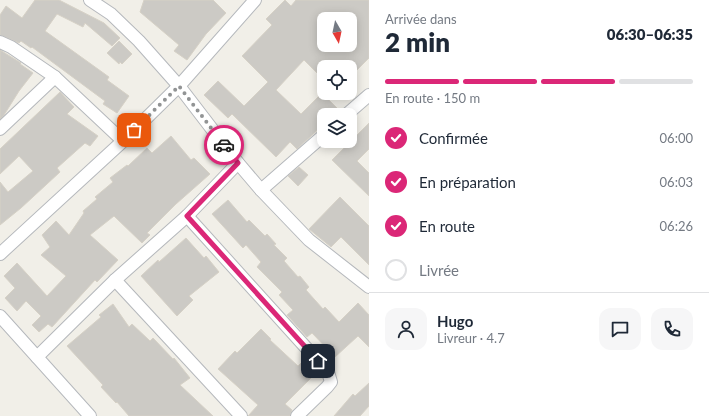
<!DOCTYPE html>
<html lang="fr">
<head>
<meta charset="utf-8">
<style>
	body { margin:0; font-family:Lato,sans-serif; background:#f6f6f7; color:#1f2937; height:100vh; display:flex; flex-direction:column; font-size:15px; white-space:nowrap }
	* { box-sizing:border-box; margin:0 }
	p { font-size:13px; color:#747a83 }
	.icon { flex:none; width:22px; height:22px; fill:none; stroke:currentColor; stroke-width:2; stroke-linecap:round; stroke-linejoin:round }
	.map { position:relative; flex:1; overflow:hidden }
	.drawer { display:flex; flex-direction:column; background:#fff; width:340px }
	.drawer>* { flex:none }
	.needle { width:26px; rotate:171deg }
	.fabs { position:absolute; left:317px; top:12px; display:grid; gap:8px }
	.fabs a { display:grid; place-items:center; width:40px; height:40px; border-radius:8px; background:#fff; box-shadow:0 2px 10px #0003; font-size:20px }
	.pin { position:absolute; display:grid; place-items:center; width:34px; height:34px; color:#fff; margin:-17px; border-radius:8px; box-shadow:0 2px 6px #0006 }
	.courier { position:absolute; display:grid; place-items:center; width:40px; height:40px; margin:-20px; border:3px solid #db2777; border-radius:50%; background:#fff; color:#222; box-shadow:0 1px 5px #0007 }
	.headline em { font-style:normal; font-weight:800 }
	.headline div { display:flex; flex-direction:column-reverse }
	.headline { display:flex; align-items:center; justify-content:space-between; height:68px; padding:0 16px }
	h1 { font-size:26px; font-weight:800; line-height:30px }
	.bar { display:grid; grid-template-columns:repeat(4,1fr); gap:6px 4px; align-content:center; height:48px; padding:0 16px }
	.bar i { height:5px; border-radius:3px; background:#e0e1e3 }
	.bar .active { background:#db2777 }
	.bar p { grid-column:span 4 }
	.line { display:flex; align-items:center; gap:10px; padding:0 16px; border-top:1px solid #e0e1e3 }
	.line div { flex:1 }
	.round { display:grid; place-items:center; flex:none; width:42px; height:42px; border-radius:12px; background:#f6f6f7 }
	ol { padding:0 16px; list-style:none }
	li { display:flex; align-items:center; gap:12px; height:44px }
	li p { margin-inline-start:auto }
	li .icon { padding:4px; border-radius:50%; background:#db2777; color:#fff; stroke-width:4 }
	li:last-child { color:#747a83 }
	li i { width:22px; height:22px; border:2px solid #e0e1e3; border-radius:50% }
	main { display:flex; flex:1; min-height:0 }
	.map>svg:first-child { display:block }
	.building { fill:#cccac5; stroke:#d6d1c6; fill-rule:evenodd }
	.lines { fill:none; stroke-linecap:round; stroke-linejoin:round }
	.street-casing { stroke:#b5b8bc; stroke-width:14 }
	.street { stroke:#fff; stroke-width:12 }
	.done { stroke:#929495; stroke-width:4; stroke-dasharray:0 7.2 }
	.route { stroke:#db2777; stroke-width:5 }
</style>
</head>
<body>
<main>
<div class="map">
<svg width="369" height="416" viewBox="0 0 369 416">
	<rect width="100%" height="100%" fill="#f1efe8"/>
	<g class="building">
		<path d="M35 0H59L104 23 120 38 112 46 85 23 83 27 57 14 45 31 109 77 107 80 129 96 117 113 103 104 105 101 32 47 31 48 21 41 19 43 0 35V15L6 6 22 18Z"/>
		<path d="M144 0H213L226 13 206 34 187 60 174 51 179 45 140 12Z"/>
		<path d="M285 0 291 6 296 0H369V58L356 71 352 67H324V80L304 60 276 90 301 114 322 93 339 110 333 115H324V124L297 149 290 142 276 157 232 114 228 118 204 95 218 81 244 106 268 82 242 56 272 25 266 19ZM324 19H350V45H324Z"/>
		<path d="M119 41 132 54 122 64 120 62 119 64 107 53Z"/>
		<path d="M0 50 21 63 20 64 33 73 19 91 4 115 0 119Z"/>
		<path d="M60 92 74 107 67 114 98 136 90 146 85 143 57 168 60 172 21 208 0 225V182L8 192 33 171 19 156 0 174V149Z"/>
		<path d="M369 123V149L357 161 369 173V196L332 160Z"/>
		<path d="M171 136 191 160 194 158 210 174 176 204 147 233 150 235 142 243 114 216 90 235 118 260 97 282 95 280 52 327 48 324 39 332 32 325 41 316 26 301 17 311 5 298 15 288 4 276 17 263 47 296 66 276 41 255 50 247 42 235 56 221 69 235 84 213 83 211 97 199 95 197 113 182 110 178 127 165 128 166 147 148 152 153Z"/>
		<path d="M299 167 308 175 298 186 288 176Z"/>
		<path d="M340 197 369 226V265L341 237 331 247 309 229Z"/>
		<path d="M228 200 247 222 249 220 265 236 267 234 276 244 274 245 287 258 284 261 298 277 300 276 309 287 306 290 323 309 325 307 339 322 358 303 369 315V347L358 336 335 357 312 333 307 337 287 315 293 310 279 295 282 292 257 267 261 262 246 245 243 248 212 214Z"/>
		<path d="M186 238 204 258 206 256 219 272 189 296 193 300 177 316 141 276 158 260 159 262Z"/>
		<path d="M113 304 129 327 132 324 150 341 153 338 173 359 174 358 190 378 180 385 213 416H129L117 402 116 403 101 387 103 385 67 346 101 317 99 315Z"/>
		<path d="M261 329 271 339 270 340 298 366 301 363 314 375 285 404 292 410 290 416H248L258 405 218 369 235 351 237 353Z"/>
		<path d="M369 383V406L360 416H334L353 394 355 396Z"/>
	</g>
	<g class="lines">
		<defs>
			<g id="street">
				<path d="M90 0 111 14 139 41 179 86 238 163 261 190 309 240 369 287"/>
				<path d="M0 42 11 47 55 77 123 141"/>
				<path d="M346 115 369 95"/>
				<path d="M0 129 55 77"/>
				<path d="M261 190 324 135"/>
				<path d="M187 216 328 372 331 382 327 387 297 416"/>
				<path d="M0 254 123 141 179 86 255 0"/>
				<path d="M115 280 241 416"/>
				<path d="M0 316 90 416"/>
				<path d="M37 357 115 280 187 216 238 163"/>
			</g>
		</defs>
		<use href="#street" class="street-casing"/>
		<use href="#street" class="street"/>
	</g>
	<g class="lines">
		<path class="done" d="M134 130 179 86 224 145"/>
		<path class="route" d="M224 145 238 163 187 216 318 361"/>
	</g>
</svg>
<div class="fabs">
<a><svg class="needle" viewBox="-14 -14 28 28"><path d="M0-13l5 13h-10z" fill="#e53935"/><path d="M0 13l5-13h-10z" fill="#747a83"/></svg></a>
<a><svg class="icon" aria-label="locate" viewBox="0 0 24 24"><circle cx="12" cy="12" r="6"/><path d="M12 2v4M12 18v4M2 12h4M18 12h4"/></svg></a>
<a><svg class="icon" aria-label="layers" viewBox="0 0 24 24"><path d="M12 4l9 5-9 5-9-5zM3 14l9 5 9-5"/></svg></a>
</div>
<div class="pin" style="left:134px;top:130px;background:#ea580c"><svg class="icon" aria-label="bag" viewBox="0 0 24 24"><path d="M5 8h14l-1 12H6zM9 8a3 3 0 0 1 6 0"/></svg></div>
<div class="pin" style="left:318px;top:361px;background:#1f2937"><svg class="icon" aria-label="home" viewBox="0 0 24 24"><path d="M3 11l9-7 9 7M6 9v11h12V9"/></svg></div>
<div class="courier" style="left:224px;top:145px"><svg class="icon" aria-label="car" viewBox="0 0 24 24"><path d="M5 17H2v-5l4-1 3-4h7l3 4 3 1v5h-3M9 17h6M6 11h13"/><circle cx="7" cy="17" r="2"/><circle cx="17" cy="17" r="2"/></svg></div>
</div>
<section class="drawer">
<div class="headline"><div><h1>2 min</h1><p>Arrivée dans</p></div><em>06:30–06:35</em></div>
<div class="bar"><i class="active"></i><i class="active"></i><i class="active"></i><i></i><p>En route · 150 m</p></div>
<ol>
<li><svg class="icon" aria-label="check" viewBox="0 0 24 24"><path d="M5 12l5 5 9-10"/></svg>Confirmée<p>06:00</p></li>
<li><svg class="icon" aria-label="check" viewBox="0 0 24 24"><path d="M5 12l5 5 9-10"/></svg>En préparation<p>06:03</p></li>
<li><svg class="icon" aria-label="check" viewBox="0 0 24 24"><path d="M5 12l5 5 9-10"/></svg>En route<p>06:26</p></li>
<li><i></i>Livrée</li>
</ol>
<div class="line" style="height:72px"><a class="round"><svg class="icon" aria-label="person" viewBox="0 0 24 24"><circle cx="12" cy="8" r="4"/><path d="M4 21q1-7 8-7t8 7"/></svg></a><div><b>Hugo</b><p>Livreur · 4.7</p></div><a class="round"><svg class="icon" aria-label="chat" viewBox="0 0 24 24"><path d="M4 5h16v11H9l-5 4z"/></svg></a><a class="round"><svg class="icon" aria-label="phone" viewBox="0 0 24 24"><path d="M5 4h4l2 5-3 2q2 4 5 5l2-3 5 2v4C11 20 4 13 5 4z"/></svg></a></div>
</section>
</main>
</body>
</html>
